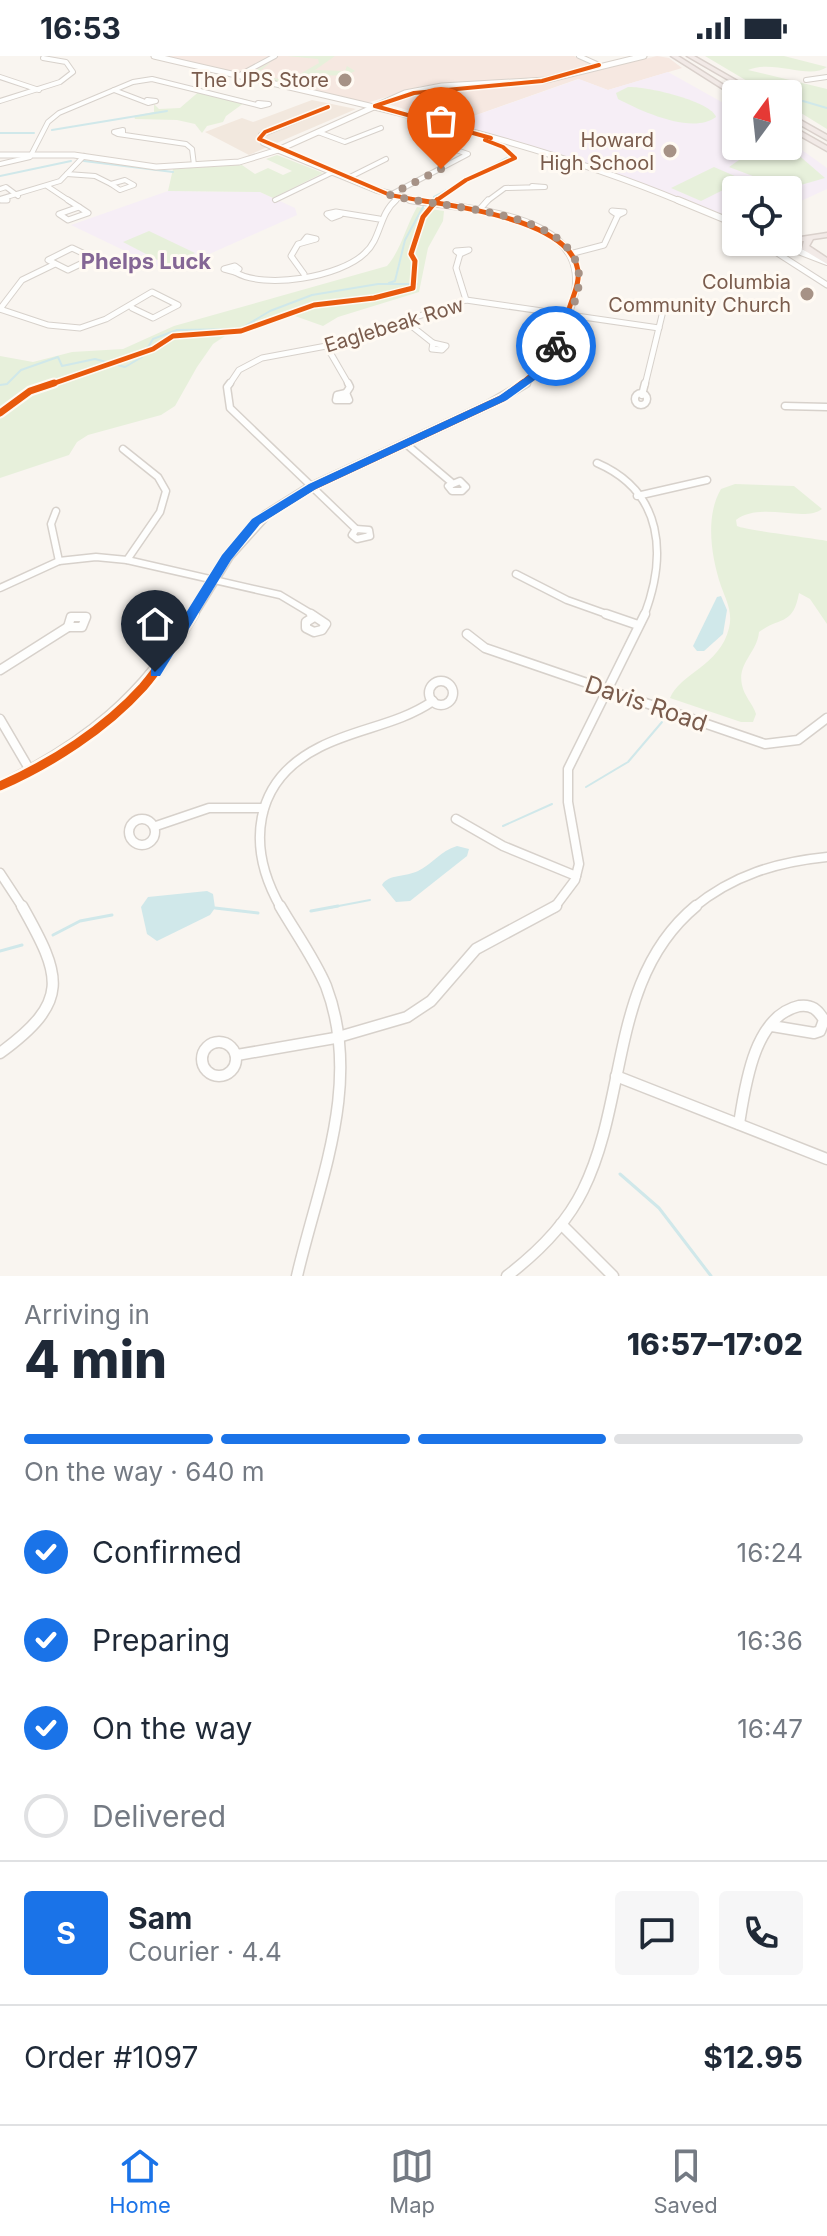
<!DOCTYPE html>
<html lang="en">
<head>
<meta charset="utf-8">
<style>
	body { margin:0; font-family:Inter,sans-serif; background:#f6f6f7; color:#1f2937; height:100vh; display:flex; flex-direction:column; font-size:30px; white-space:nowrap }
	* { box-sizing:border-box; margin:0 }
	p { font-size:26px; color:#747a83 }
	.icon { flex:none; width:44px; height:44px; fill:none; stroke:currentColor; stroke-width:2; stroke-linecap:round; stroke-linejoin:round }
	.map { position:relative; height:1220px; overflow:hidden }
	.side { display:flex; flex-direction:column; background:#fff; flex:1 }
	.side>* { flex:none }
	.needle { width:52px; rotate:15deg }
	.controls { position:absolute; left:722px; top:24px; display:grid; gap:16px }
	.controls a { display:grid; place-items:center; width:80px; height:80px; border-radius:8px; background:#fff; box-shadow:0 2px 6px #0004; font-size:40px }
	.pin { position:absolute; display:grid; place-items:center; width:68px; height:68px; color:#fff; margin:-82px -34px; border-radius:50% 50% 50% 0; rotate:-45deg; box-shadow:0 0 8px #0007 }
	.pin .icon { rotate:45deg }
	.courier { position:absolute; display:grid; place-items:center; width:80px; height:80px; margin:-40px; border:6px solid #1a73e8; border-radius:50%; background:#fff; color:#222; box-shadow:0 2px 10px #0007 }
	.overview em { font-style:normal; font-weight:800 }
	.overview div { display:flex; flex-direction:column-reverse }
	.overview { display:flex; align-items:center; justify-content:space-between; height:136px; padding:0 24px }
	h1 { font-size:52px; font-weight:800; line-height:60px }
	.bar { display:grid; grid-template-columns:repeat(4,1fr); gap:12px 8px; align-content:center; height:96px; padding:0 24px }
	.bar i { height:10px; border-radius:6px; background:#e0e1e3 }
	.bar .current { background:#1a73e8 }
	.bar p { grid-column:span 4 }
	.line { display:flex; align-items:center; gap:20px; padding:0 24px; border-top:2px solid #e0e1e3 }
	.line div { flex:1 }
	.round { display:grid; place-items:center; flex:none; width:84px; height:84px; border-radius:8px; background:#f6f6f7 }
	ol { padding:0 24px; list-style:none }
	li { display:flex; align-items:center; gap:24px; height:88px }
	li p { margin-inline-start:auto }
	li .icon { padding:8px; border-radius:50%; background:#1a73e8; color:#fff; stroke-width:4 }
	li:last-child { color:#747a83 }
	li i { width:44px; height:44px; border:4px solid #e0e1e3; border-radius:50% }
	.status { display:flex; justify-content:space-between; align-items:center; height:56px; padding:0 40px; background:#fff; direction:ltr }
	.status svg { height:22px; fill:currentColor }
	.tab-bar { display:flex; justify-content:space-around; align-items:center; height:112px; border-top:2px solid #e0e1e3; background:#fff; font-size:22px; color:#747a83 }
	.tab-bar a { display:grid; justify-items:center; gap:4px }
	.tab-bar .current { color:#1a73e8 }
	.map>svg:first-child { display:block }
	.residential { fill:#f2e8de }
	.commercial { fill:#f6e8e1 }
	.education { fill:#f6eef6 }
	.green { fill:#e7f0db }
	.water { fill:#d0e8ea }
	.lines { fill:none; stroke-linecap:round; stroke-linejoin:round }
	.stream-far1 { stroke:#d0e8ea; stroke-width:2 }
	.stream { stroke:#d0e8ea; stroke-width:3 }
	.street-far4-casing { stroke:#d7d1cb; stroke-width:6 }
	.street-far3-casing { stroke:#d7d1cb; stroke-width:7 }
	.street-far2-casing { stroke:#d7d1cb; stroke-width:9 }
	.street-far1-casing { stroke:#d7d1cb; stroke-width:11 }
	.street-casing { stroke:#d7d1cb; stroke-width:13 }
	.secondary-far3-casing { stroke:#d9d2cb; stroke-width:7 }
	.secondary-far2-casing { stroke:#d9d2cb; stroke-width:8 }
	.secondary-far1-casing { stroke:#d9d2cb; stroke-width:11 }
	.secondary-casing { stroke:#d9d2cb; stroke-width:13 }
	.highway-casing { stroke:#dad1cc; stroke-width:3 }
	.street-far4 { stroke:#fefefd; stroke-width:4 }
	.street-far3 { stroke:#fefefd; stroke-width:5 }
	.street-far2 { stroke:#fefefd; stroke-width:6 }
	.street-far1 { stroke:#fefefd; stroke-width:8 }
	.street { stroke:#fefefd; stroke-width:10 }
	.secondary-far3 { stroke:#fefefd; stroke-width:5 }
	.secondary-far2 { stroke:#fefefd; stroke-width:6 }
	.secondary-far1 { stroke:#fefefd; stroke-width:8 }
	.secondary { stroke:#fefefd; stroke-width:10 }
	.highway { fill:#f2eae7; fill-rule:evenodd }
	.cycleway-far3-casing { stroke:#fffaf3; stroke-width:7 }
	.cycleway-far2-casing { stroke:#fffaf3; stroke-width:8 }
	.cycleway-far1-casing { stroke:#fffaf3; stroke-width:11 }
	.cycleway-casing { stroke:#fffaf3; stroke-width:14 }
	.cycleway-far3 { stroke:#e8590c; stroke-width:4 }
	.cycleway-far2 { stroke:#e8590c; stroke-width:5 }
	.cycleway-far1 { stroke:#e8590c; stroke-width:7 }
	.cycleway { stroke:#e8590c; stroke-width:9 }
	.route { fill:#1a73e8 }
	.done { stroke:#a69286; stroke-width:8; stroke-dasharray:0 14.4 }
	.poi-dot { fill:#a69286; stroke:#fffaf3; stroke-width:3 }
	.labels { text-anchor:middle; stroke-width:6; stroke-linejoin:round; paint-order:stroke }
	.far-poi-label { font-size:20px; fill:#7a5c4d; stroke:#fffaf3; text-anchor:end }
	.far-street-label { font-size:20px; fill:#7a5c4d; stroke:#fffaf3 }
	.far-neighbourhood-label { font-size:22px; font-weight:bold; fill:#846695; stroke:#fffaf3 }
	.street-label { font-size:24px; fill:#7a5c4d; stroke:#fffaf3 }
</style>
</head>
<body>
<div class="status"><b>16:53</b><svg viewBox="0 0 49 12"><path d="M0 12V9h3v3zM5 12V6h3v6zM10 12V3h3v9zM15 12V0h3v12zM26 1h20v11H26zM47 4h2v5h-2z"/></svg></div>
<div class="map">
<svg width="827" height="1220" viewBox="0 0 827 1220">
	<rect width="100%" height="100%" fill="#f9f5f0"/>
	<path class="residential" d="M312 44 356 53 249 99 205 76 242 62 253 66Z"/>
	<g class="commercial">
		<path d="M160 0H574L592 9 548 22 421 30 367 47Z"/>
		<path d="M657 0 669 2 682 12 608 34 578 23 451 68 388 48 427 35 546 27Z"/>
	</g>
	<g class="education">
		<path d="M668 16 736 54V90H788V84L827 112V133L788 151V134H736V166L619 120 451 68 579 23 608 34Z"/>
		<path d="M168 135 260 136 295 152 297 159 169 216 71 169Z"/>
	</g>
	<g class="green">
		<path d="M287 0H335L315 14 345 15 347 10 355 15C338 25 314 13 295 25L318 32 311 35 250 17 271 6 256 18 288 25 319 7 318 3Z"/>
		<path d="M705 0H784L827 11C809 24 774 3 748 14L827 33V73L788 49V38H769Z"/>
		<path d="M628 31C646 30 711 45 716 61 692 79 641 55 618 43L616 37Z"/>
		<path d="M202 33 248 44 226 60 223 66 207 70 202 77 195 68 177 64 135 63 134 60 154 56V48L159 53 180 52Z"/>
		<path d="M747 90H788L825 122 787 133 729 111 742 102Z"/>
		<path d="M277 99 323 117 273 142 260 136 168 135 173 113 242 109 255 118 268 112 283 119 292 115 266 103Z"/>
		<path d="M714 111 744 124 738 128 745 126 761 134H736V149L728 139 733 129 701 145 671 132Z"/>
		<path d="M417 151 444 155 443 165 428 192 419 236 338 261 323 270 295 260H284L225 280 213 288 197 311 175 350 161 359 88 379 77 386 69 399 0 422V300L33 306 72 296 123 293 174 270 387 210C401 194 406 170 417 151Z"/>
		<path d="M149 175 195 197 169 210 123 186Z"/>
		<path d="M735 428 794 430 822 453C804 467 761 445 736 464L737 470C744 474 812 482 827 485V568L810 543 799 537C793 570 781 560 759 576 757 597 737 607 742 629 744 640 753 648 756 658L753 666H741L670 642C679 618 720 610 729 572 733 556 726 544 721 530 711 500 705 460 721 433Z"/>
	</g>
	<g class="water">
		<path d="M721 540 727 554 723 578 704 595H697L693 590 717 541Z"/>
		<path d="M457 790 469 793 467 800 410 845 396 846 382 829C388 818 406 821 418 815 433 808 440 795 457 790Z"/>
		<path d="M207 835 213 838 215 852 210 859 157 885 147 878 141 851 148 841Z"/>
	</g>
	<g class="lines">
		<g class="stream-far1">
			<path d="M803 45 827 52"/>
			<path d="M52 74 167 55"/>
			<path d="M0 77H34"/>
			<path d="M84 105 173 116"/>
			<path d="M0 120 71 105"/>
			<path d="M434 141 507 102"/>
			<path d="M389 227 395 225 405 184 423 151"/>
			<path d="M0 329 7 328 21 314 58 301 62 310 95 303 125 311 142 301 153 283 177 274 240 273 270 255 312 239 378 228H417"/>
			<path d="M586 731 628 706 662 666"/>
			<path d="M503 770 552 748"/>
			<path d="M328 852 370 844"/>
		</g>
		<g class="stream">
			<path d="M215 852 258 857"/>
			<path d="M311 855 338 850"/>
			<path d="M53 879 80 865 112 859"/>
			<path d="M0 895 22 889"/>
			<path d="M620 1118 659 1152 711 1220"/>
		</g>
		<defs>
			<g id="street-far4">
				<path d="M579 0 599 9"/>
				<path d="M238 20 275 0"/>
				<path d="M0 21 39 34"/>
				<path d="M806 24 827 21"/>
				<path d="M114 34 148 47 156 45 147 44"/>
				<path d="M0 45 60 26 73 16 66 6 43 2"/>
				<path d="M318 76 345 86 381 72"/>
				<path d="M123 78V74L114 76 118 78 186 88 192 93 194 109"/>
				<path d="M278 94 263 87 261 79 328 51"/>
				<path d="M0 108 30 101 48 66 59 57 133 26 152 23 261 50 269 48 258 47"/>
				<path d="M67 118 95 120 111 128"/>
				<path d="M348 122 386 103"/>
				<path d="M125 124 134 129 120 134 111 128Z"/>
				<path d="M47 130 71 146"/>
				<path d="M0 133 6 131 18 140"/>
				<path d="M390 139 468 98 429 85"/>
				<path d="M0 143 60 125 84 100"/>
				<path d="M275 144 333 116"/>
				<path d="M394 146 399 141"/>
				<path d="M486 146 505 132 545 131 532 130"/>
			</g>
			<g id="street-far3">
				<path d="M1 144H7"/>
				<path d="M68 144 79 151"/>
				<path d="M79 151 88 157 68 164 59 158Z"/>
				<path d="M480 153 488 144"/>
				<path d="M612 155 624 156 618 159Z"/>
				<path d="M340 159 332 162 327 158 336 156 379 163"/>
				<path d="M303 186 307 181 316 183 298 188 291 200 304 218"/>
				<path d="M760 186 827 229"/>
				<path d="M72 192 93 202 68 214 48 204Z"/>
				<path d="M469 194 460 198 456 195Z"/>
				<path d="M460 198 456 212 466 244"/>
				<path d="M570 198 604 189 618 159"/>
				<path d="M235 210 239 213 235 216 224 213Z"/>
				<path d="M235 216C264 234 341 221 365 197 381 183 379 158 396 144"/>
				<path d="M658 249 671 251 663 255Z"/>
				<path d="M0 253 48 269 80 272 106 263 152 236 178 249 153 262 132 252"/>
				<path d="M0 253 22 224 55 208"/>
				<path d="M404 264 433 287"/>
				<path d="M433 287 446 290 442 294 432 293Z"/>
				<path d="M327 291 349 329"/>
				<path d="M229 329 239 314 262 302 337 288 466 244 659 272"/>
				<path d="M645 329 663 255"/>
			</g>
			<g id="street-far2">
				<path d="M230 327 227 331 230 352 356 473"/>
				<circle cx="641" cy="343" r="6"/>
				<path d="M346 337 349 344H336L337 339Z"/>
				<path d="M346 337 350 331 348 327"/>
				<path d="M642 339 645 327"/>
				<path d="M785 350 827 351"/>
				<path d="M406 388 451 426"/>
				<path d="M123 393 158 421 166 435 160 456 127 504"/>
				<path d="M597 407C664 436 667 500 644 560"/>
				<path d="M460 425 466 431 462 435H452L448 430Z"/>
				<path d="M637 440 707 424"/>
				<path d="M56 455 51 468 59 505"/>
				<path d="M356 473 369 474 370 480 357 483 352 479Z"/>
				<path d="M516 518 567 544 612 560"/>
				<path d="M0 532 59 505 96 501 127 504 280 539 315 560"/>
			</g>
			<g id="street-far1">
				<path d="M311 558 326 568 322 574 314 576 306 572V566L314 561"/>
				<path d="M606 558 638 569"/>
				<path d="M71 561H86L82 571H68Z"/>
				<path d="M467 578 485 592 765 688 798 684 827 662"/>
				<path d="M0 614 68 571"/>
				<circle cx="441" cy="637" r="12"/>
				<path d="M0 663 31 716"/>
				<circle cx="142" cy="776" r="13"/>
				<path d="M456 763 503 790 576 820"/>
				<path d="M156 770 209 752H264"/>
				<path d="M0 817 23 852"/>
				<path d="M281 852C246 791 252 725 320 691 357 672 398 669 433 645"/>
				<path d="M554 852 575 824 579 808 568 746V713L645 558"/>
				<path d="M693 852C733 819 777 806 827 801"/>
			</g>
			<g id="street">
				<path d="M280 850C295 876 314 902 326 930 363 1027 319 1125 297 1220"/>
				<circle cx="219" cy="1003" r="17"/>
				<path d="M0 997C71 945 62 921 22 850"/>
				<path d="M237 999 335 982 407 961 431 945 476 893 556 850"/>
				<path d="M616 1020 827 1103"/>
				<path d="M739 1068C745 1030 754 960 799 950 812 948 818 954 824 964L820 975 814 977 772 970"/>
				<path d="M561 1168 613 1220"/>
				<path d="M507 1220C537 1197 566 1169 583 1134 629 1041 609 922 696 850"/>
			</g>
			<g id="secondary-far3">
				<path d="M154 0C331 42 514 76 682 146"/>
				<path d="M278 94 376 134 422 146"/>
				<path d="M0 99H74L156 111 239 106 278 94 405 37 442 30 546 24 644 0"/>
			</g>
			<g id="secondary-far2">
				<path d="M410 144C470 154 604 157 571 251 560 282 550 308 523 329"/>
				<path d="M678 144 736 168"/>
				<path d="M775 186 827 206"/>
			</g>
			<path id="secondary-far1" d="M192 560 229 500 266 459 309 432 488 349 526 327"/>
			<path id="secondary" d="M0 730C86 688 144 641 193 558"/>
			<g id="highway">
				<path d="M671 0H678L738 38 734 40Z"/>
				<path d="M687 0H694L760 38H753Z"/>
				<path d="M788 57 827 79V84L788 62Z"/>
				<path d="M788 68 827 90V95L788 73Z"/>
				<path d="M827 177V181L813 183 809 190 827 202V208L802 193 804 185 785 186H788V183Z"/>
			</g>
		</defs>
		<use href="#street-far4" class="street-far4-casing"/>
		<use href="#street-far3" class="street-far3-casing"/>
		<use href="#street-far2" class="street-far2-casing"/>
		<use href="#street-far1" class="street-far1-casing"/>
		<use href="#street" class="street-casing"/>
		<use href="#secondary-far3" class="secondary-far3-casing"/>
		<use href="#secondary-far2" class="secondary-far2-casing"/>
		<use href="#secondary-far1" class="secondary-far1-casing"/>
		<use href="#secondary" class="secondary-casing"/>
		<use href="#highway" class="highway-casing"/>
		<use href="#street-far4" class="street-far4"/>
		<use href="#street-far3" class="street-far3"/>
		<use href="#street-far2" class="street-far2"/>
		<use href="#street-far1" class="street-far1"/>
		<use href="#street" class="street"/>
		<use href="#secondary-far3" class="secondary-far3"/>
		<use href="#secondary-far2" class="secondary-far2"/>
		<use href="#secondary-far1" class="secondary-far1"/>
		<use href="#secondary" class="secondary"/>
		<use href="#highway" class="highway"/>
		<defs>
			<g id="cycleway-far3">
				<path d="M375 50 414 37 542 25 599 9"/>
				<path d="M375 50 491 82"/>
				<path d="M328 51 265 76 259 83 390 139 429 146"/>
				<path d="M434 146 466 124 515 102 503 91 485 84"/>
			</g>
			<g id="cycleway-far2">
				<path d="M418 144C456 150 584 166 578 223 577 233 572 243 569 253 558 285 548 307 520 329"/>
				<path d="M49 329 153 293 173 280 241 275 314 249 374 242 413 232 415 205 411 198 423 161 437 144"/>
			</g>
			<g id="cycleway-far1">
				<path d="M0 357 30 335 54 327"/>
				<path d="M190 560 226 501 256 466 312 431 503 342 523 327"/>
			</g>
			<path id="cycleway" d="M0 730C52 707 105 673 143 631 162 609 177 583 192 558"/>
		</defs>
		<use href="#cycleway-far3" class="cycleway-far3-casing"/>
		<use href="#cycleway-far2" class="cycleway-far2-casing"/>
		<use href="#cycleway-far1" class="cycleway-far1-casing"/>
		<use href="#cycleway" class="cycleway-casing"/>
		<use href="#cycleway-far3" class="cycleway-far3"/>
		<use href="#cycleway-far2" class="cycleway-far2"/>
		<use href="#cycleway-far1" class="cycleway-far1"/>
		<use href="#cycleway" class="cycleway"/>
	</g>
	<path class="route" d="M553 288 561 290 539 321 507 344 316 433 260 468 231 504 160 620H151V613L222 499 252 463 309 428 499 340 532 317Z"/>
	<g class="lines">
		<path class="done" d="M441 113 390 139C436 153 582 151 579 225 578 246 564 270 556 290"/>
	</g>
	<g class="poi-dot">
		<circle cx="345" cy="24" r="8"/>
		<circle cx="670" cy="95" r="8"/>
		<circle cx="807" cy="238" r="8"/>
	</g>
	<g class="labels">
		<g class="far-poi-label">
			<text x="329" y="31">The UPS Store</text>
			<text x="654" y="91">Howard<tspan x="654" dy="23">High School</tspan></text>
			<text x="791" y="233">Columbia<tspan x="791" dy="23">Community Church</tspan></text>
		</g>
		<g class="far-street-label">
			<text transform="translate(394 269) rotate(-17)" y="7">Eaglebeak Row</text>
		</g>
		<g class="far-neighbourhood-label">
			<text x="146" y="213">Phelps Luck</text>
		</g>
		<g class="street-label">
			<text transform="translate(646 648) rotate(19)" y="8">Davis Road</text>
		</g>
	</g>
</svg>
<div class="controls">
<a><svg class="needle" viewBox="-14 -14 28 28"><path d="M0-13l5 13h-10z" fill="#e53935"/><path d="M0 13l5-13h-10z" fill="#747a83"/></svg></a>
<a><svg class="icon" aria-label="locate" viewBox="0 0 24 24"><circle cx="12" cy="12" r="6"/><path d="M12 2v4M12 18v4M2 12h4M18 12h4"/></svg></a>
</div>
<div class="pin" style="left:441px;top:113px;background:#ea580c"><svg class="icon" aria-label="bag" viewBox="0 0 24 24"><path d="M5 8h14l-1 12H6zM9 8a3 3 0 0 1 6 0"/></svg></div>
<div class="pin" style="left:155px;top:616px;background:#1f2937"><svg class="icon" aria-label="home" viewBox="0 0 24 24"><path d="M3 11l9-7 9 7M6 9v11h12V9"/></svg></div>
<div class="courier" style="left:556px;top:290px"><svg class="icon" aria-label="bike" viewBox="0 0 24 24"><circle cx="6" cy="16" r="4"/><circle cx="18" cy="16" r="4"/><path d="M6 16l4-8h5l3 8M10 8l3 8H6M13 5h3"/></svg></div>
</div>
<section class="side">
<div class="overview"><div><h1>4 min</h1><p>Arriving in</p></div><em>16:57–17:02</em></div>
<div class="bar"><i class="current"></i><i class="current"></i><i class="current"></i><i></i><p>On the way · 640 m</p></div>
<ol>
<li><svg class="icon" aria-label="check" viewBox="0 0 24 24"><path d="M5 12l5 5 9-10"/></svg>Confirmed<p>16:24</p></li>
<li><svg class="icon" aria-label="check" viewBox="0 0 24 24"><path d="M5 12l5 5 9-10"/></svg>Preparing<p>16:36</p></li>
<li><svg class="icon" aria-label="check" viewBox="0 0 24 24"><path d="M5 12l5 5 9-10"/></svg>On the way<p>16:47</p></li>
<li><i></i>Delivered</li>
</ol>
<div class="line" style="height:144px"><b class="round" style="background:#1a73e8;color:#fff">S</b><div><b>Sam</b><p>Courier · 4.4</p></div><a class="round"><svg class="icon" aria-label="chat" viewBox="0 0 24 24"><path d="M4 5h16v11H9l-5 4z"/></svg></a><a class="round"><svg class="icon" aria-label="phone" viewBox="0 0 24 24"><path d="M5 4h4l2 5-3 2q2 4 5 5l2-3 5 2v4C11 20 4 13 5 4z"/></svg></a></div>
<div class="line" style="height:104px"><div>Order #1097</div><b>$12.95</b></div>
</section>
<nav class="tab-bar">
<a class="current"><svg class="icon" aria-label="home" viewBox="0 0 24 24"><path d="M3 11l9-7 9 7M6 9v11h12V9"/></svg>Home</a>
<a><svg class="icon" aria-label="map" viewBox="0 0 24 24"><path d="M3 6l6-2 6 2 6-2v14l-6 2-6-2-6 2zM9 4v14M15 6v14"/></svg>Map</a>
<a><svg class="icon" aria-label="saved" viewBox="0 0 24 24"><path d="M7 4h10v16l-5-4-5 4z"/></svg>Saved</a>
</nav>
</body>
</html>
